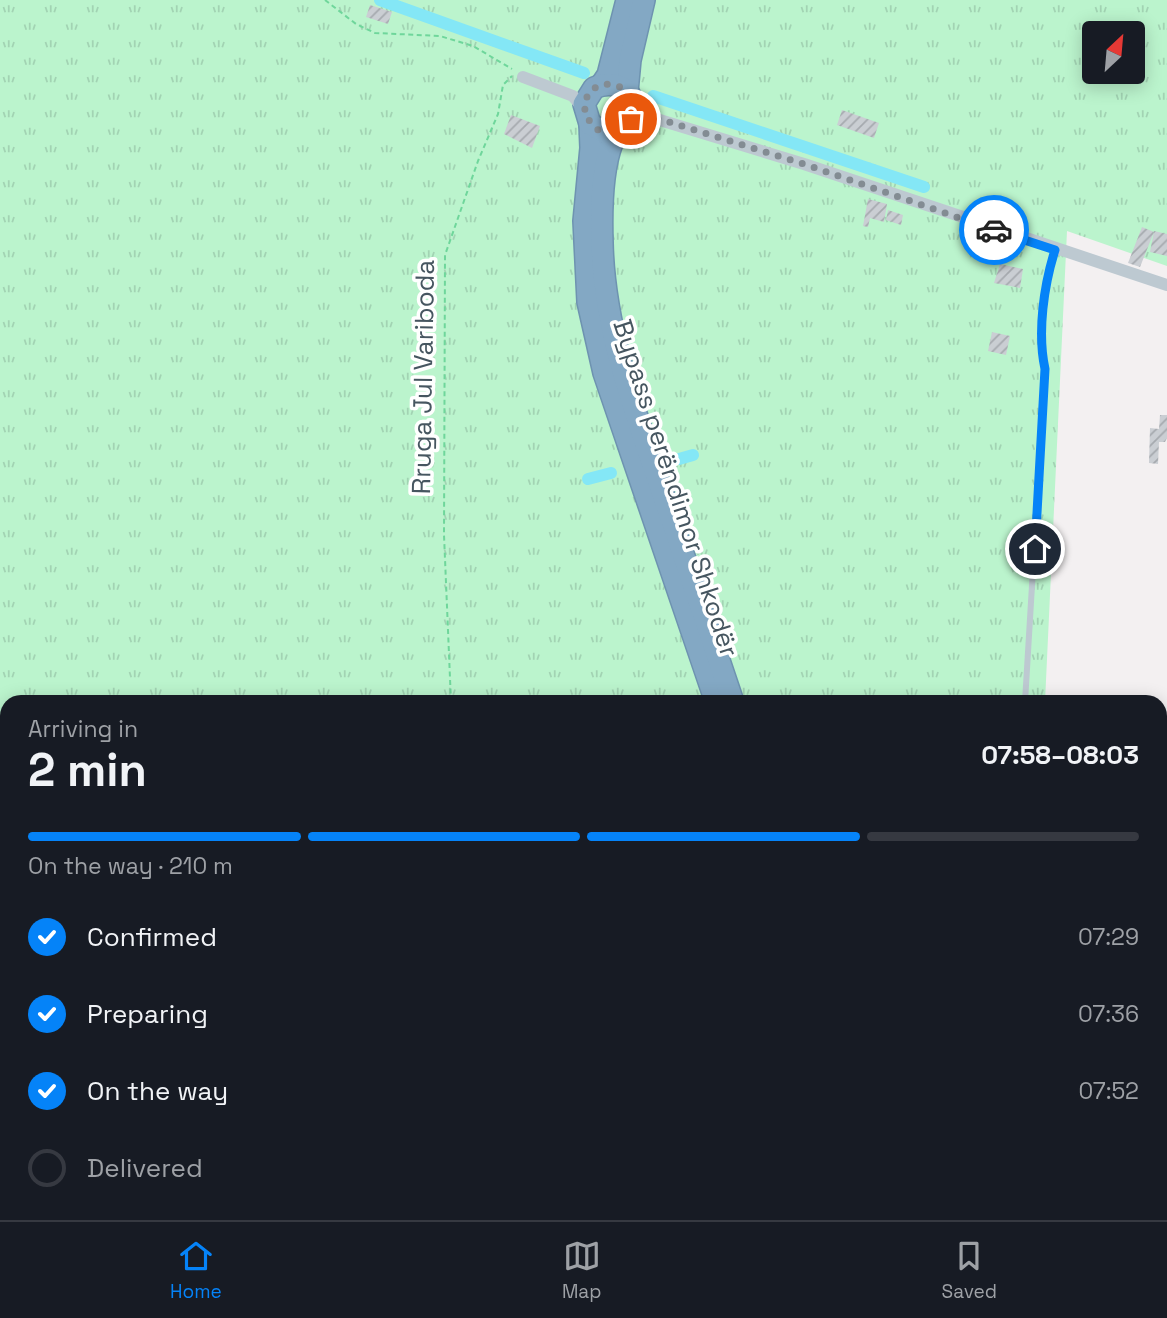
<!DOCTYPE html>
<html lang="en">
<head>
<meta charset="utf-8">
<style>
	body { margin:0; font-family:"Space Grotesk",sans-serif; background:#242831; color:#f1f3f6; height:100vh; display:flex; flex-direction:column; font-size:26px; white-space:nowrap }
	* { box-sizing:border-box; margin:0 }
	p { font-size:23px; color:#9ea1a6 }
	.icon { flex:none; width:38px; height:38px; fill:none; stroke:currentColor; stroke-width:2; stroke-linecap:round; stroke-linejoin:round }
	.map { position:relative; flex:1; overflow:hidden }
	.sheet { position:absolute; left:0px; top:695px; width:1167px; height:527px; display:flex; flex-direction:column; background:#171b24; border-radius:21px 21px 0 0; box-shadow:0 4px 18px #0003 }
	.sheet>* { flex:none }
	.needle { width:46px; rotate:26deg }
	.fabs { position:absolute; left:1082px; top:21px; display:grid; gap:14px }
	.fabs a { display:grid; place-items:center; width:63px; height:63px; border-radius:7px; background:#171b24; box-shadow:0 4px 18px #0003; font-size:35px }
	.pin { position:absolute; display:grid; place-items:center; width:60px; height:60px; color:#fff; margin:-30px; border:4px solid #fff; border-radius:50%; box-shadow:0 2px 7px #0007 }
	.courier { position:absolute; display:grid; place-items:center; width:70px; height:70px; margin:-35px; border:5px solid #0583f8; border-radius:50%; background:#fff; color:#222; box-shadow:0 2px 9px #0007 }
	.summary em { font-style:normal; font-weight:700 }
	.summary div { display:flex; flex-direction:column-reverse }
	.summary { display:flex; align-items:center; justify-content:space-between; height:119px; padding:0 28px }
	h1 { font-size:46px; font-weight:700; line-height:52px }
	.bar { display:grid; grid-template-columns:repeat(4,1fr); gap:10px 7px; align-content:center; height:84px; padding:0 28px }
	.bar i { height:9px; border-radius:5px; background:#363941 }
	.bar .on { background:#0583f8 }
	.bar p { grid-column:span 4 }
	ol { padding:0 28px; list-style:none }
	li { display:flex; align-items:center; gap:21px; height:77px }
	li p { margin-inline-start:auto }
	li .icon { padding:7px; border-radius:50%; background:#0583f8; color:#fff; stroke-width:4 }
	li:last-child { color:#9ea1a6 }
	li i { width:38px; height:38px; border:4px solid #363941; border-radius:50% }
	.dock { display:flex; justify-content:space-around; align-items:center; height:98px; border-top:2px solid #363941; background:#171b24; font-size:19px; color:#9ea1a6 }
	.dock a { display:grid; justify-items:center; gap:4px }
	.dock .on { color:#0583f8 }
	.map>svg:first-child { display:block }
	.park { fill:url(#park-tufts); fill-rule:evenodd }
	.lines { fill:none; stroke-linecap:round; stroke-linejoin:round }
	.canal { stroke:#84e7f6; stroke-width:12 }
	.building { fill:url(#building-hatch) }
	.highway-casing { stroke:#6e93b0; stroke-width:24 }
	.path { stroke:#6fd69b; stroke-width:2; stroke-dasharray:5 3.5; stroke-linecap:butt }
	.lane { stroke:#bdc9d1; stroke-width:6 }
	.street { stroke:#bdc9d1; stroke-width:12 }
	.highway { stroke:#83a8c4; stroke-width:21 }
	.done { stroke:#838c93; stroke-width:7; stroke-dasharray:0 12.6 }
	.route { stroke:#0583f8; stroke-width:9 }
	.labels { text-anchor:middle; stroke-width:7; stroke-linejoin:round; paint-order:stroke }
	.street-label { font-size:26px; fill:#465660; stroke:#fff }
</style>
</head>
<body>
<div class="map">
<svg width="1167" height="1220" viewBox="0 0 1167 1220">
	<defs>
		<pattern id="park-tufts" width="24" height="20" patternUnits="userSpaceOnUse" patternTransform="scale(1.75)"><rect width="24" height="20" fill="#bbf4cd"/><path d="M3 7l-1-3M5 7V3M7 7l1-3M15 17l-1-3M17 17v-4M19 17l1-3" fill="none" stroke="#a2d3b3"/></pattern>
		<pattern id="building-hatch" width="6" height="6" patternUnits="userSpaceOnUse" patternTransform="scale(1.75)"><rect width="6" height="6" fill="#caced3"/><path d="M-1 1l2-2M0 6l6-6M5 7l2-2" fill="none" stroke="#a6aaaf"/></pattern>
	</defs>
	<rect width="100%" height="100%" fill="#f3f0f1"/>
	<path class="park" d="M0 0H1167V266L1067 231 1045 702H7V1214H1022V1220H0ZM1094 33H1132V72H1094Z"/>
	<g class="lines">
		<g class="canal">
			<path d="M380 0 584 73"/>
			<path d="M653 96 924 187"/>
			<path d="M679 459 693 455"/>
			<path d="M588 479 611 473"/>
		</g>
	</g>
	<g class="building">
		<path d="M370 5 392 12 388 24 366 17Z"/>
		<path d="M842 110 879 123 874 138 837 125Z"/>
		<path d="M511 115 540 126 532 148 504 134Z"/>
		<path d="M868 199 887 204 884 222 870 218 868 227 863 226Z"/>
		<path d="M888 210 903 215 901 225 886 220Z"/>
		<path d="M1142 227 1154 232 1140 267 1128 263Z"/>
		<path d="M1154 231 1167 234V256L1150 252Z"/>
		<path d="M1000 264 1023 269 1020 288 994 283Z"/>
		<path d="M992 332 1010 336 1006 355 988 351Z"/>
		<path d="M1160 415H1167V438L1165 442H1159L1158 464 1149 463 1150 428 1159 429Z"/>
	</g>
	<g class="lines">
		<defs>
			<g id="highway">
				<path d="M602 84 608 75 627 0"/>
				<path d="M627 92 630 60 644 0"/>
				<path d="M590 124 591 148 584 221 588 302 604 373 716 702"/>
				<path d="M619 130 604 132 590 124 584 104 594 88C611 80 633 86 633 108 633 123 618 129 612 143 601 172 601 212 602 243 604 332 637 417 665 500 688 567 710 635 733 702"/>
				<path d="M885 1214 887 1220"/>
				<path d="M903 1214 905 1220"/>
			</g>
		</defs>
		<use href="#highway" class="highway-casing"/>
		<g class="path">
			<path d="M325 0 356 24 375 33 440 36 473 46 512 69"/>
			<path d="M451 702 444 535 445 255 478 161 498 114 503 85 512 76"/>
			<path d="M429 1214 431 1220"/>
			<path d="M669 1220 672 1214"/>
		</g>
		<path class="lane" d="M1025 702 1045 369C1037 332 1044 285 1055 250"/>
		<g class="street">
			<path d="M523 77 573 96 584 109"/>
			<path d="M650 117 804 164 1167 285"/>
		</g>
		<use href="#highway" class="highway"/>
	</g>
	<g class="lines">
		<path class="done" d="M631 119C645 75 575 71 586 117L599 131C621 134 634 114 656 118L804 164 994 230"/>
		<path class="route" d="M994 230 1055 250C1044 285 1037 332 1045 369L1035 549"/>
	</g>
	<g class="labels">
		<g class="street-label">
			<text transform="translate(423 377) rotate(-89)" y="9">Rruga Jul Variboda</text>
			<text transform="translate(676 488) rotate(72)" y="9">Bypass perëndimor Shkodër</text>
		</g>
	</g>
</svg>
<div class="fabs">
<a><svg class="needle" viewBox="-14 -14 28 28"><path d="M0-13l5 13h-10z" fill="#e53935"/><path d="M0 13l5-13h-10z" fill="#9ea1a6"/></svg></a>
</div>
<div class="pin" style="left:631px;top:119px;background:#ea580c"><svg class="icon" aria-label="bag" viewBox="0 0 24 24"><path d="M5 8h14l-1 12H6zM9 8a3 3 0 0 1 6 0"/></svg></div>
<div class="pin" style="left:1035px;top:549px;background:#1f2937"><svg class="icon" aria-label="home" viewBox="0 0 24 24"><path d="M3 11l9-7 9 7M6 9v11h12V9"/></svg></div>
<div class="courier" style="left:994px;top:230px"><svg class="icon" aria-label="car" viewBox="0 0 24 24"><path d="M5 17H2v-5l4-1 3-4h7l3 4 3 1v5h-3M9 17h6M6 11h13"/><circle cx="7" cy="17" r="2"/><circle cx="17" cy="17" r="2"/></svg></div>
<section class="sheet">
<div class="summary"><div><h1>2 min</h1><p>Arriving in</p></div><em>07:58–08:03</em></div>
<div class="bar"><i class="on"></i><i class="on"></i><i class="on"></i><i></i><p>On the way · 210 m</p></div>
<ol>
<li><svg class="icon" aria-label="check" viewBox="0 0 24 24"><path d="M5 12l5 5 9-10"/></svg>Confirmed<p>07:29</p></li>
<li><svg class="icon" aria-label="check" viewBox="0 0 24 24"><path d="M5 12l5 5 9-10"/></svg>Preparing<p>07:36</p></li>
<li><svg class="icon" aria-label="check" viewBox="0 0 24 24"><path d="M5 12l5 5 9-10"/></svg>On the way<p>07:52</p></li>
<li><i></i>Delivered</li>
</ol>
</section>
</div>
<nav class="dock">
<a class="on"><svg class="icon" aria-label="home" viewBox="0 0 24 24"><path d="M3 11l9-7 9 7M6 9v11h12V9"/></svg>Home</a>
<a><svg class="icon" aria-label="map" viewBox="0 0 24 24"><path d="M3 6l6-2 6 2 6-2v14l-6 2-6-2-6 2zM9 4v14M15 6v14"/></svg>Map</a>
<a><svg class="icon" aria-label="saved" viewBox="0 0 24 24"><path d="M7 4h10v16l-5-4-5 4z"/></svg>Saved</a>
</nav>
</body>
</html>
